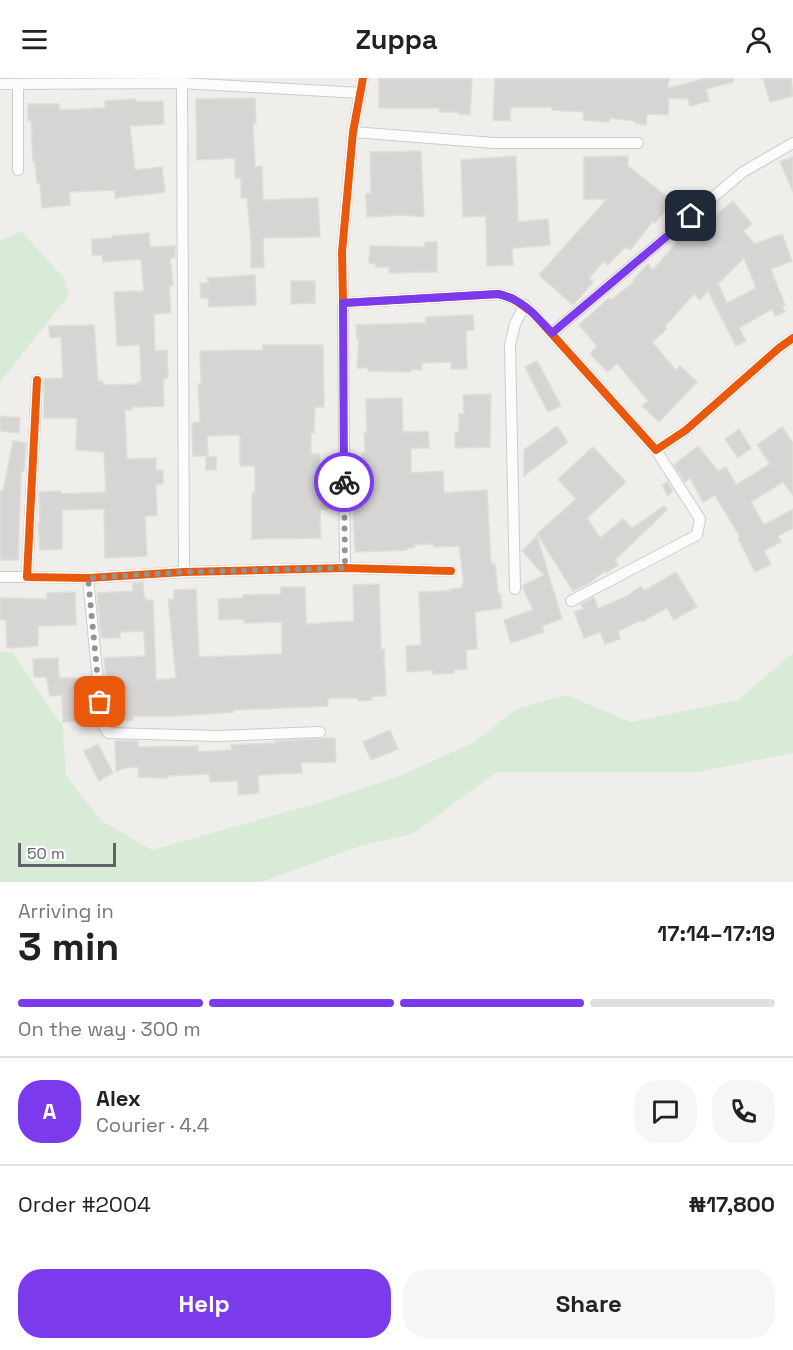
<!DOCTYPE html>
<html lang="en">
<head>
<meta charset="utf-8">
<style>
	body { margin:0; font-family:"Space Grotesk",sans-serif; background:#f6f6f6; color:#222; height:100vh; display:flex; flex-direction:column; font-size:22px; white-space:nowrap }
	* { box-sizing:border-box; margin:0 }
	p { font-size:20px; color:#767676 }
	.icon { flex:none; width:33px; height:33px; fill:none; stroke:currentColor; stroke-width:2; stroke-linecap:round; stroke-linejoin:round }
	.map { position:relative; height:804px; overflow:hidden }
	.drawer { display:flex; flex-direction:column; background:#fff; flex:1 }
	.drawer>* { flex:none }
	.scale { position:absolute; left:18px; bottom:15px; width:98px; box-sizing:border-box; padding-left:6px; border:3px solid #5f6368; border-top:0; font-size:16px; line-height:21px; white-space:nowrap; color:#5f6368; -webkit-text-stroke:4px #fff; paint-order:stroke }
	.pin { position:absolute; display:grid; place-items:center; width:51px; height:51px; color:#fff; margin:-26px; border-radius:12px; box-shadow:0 3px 9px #0006 }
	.courier { position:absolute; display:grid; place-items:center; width:60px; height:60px; margin:-30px; border:4px solid #7c3aed; border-radius:50%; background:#fff; color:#222; box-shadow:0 2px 8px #0007 }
	.head em { font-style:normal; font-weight:700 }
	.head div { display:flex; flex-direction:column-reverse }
	.head { display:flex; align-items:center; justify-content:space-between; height:102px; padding:0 18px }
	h1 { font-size:39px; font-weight:700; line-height:45px }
	.bar { display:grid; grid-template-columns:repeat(4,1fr); gap:9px 6px; align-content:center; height:72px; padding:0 18px }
	.bar i { height:8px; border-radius:4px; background:#e0e0e0 }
	.bar .current { background:#7c3aed }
	.bar p { grid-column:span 4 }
	.line { display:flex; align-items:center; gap:15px; padding:0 18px; border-top:2px solid #e0e0e0 }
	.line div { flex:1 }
	.round { display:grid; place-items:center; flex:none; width:63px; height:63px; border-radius:24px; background:#f6f6f6 }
	.action { display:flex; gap:12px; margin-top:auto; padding:12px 18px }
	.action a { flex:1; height:69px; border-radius:24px; background:#7c3aed; color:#fff; font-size:24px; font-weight:700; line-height:69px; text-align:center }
	.action a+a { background:#f6f6f6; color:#222 }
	header { display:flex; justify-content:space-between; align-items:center; height:78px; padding:0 18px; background:#fff; font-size:27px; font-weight:700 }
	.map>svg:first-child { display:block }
	.green { fill:#d8ebd6 }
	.building { fill:#d6d5d3; stroke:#deddd9; stroke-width:1.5; fill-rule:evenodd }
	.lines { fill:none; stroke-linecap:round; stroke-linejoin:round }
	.street-casing { stroke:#cbcccc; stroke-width:12 }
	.street { stroke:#fdfcfc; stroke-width:10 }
	.cycleway-casing { stroke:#fff; stroke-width:11 }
	.cycleway { stroke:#e8590c; stroke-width:8 }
	.done { stroke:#919496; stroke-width:6; stroke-dasharray:0 10.8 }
	.route { stroke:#7c3aed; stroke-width:8 }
</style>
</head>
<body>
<header><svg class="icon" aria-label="menu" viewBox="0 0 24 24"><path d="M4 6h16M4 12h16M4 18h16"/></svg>Zuppa<svg class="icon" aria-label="person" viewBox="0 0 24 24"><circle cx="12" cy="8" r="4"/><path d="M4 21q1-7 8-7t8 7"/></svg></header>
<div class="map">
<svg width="793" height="804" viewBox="0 0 793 804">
	<rect width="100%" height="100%" fill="#efeeea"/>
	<g class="green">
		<path d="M21 153 64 200 69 217 0 304V163Z"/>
		<path d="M0 574 13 575 63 649 66 698 102 743 152 772 318 725 397 699 475 664 516 631 566 617 631 644 738 622 793 575V675L698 694H497L412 756 360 768 261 804H0Z"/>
	</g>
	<g class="building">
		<path d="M379 0H472L470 37 459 36V34H439L440 30H379Z"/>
		<path d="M495 0H669L668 10 708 0H733V4L706 11 709 23 690 28 688 21 669 20 668 37 647 36 646 47 635 45V43L610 40 609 44 583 42 584 34 552 32V29H511L510 43 493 42Z"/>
		<path d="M763 0H791L793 18 770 24Z"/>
		<path d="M255 20 256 45H253L255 89 262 88 263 122 318 120 320 159 263 160 264 189 251 190V163L247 120H241V100H235V80L197 82 196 21Z"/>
		<path d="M136 21V24L163 23 164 46 130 48 135 92 162 89 165 114 115 120V112L69 114 70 127 42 130 40 105H37L35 84H33L31 43H28V26H59V32L105 30V23Z"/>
		<path d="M421 73 424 139 405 137 367 139 366 116 371 115 370 74Z"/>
		<path d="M516 78 518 144 548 141 550 167 515 170 512 171 513 187 487 188 486 138 463 139 461 82Z"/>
		<path d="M628 78V88L672 123 655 145 653 143 630 172 625 169 608 187 604 183 589 200 593 204 573 227 539 197 607 121H584V79Z"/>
		<path d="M793 79V114L780 84Z"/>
		<path d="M698 115 701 120 688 130 685 125Z"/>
		<path d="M733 123 752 146 743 153 755 166 782 156 792 183 771 191 785 227 782 228 785 234 775 238 772 231 739 250 746 263 736 268 708 213 700 222 694 216 665 248 667 251 652 264 676 292 680 288 697 304 659 344 642 328 648 323 617 285 608 294 590 276 597 268 579 247 609 220 611 222 634 204 633 202 648 186 653 192 680 161 710 132 715 138ZM744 180 756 210 727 225 718 206Z"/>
		<path d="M149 155 150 169 175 168V180H170L173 207 169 208 171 235 154 236 155 273 167 272 168 300 163 301 164 328 132 329V332H125L127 381 156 380V392H163V406H156L157 438H145L147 478 105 480 104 431 62 432V471L40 472 38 444H40L39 414 61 413V416L106 414 104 374 76 372 77 340H44V301L63 300 61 259 50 260 49 248 94 247 98 303H103V307L138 306 137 304H141L140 267 117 268 114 214 144 213 141 181 103 184 102 177H92V161L112 160V158Z"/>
		<path d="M425 164H437V194L389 195V189H376V186L369 185 370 168 425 169Z"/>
		<path d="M255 197 256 227 209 229 208 220H201L200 205H208L207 200Z"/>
		<path d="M291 203H315V225L291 226Z"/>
		<path d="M473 237 474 252 466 253 467 291H451V284L422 285 421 292 411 291V294L368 293V290H357L359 261H357L356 247 426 245V239Z"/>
		<path d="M263 267H323L324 329H315L314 355H311V376H319L320 391H322L323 412H337V431L320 432 321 460 252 461V415H255V388H240V357L207 358 208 378H193L192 345 200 344 198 306H201L200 273 263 272Z"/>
		<path d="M537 283 561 328 548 334 525 289Z"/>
		<path d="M491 316 490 369 455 370V354H459V336H464L463 317Z"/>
		<path d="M402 320 403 354 428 353 429 370H411V395L443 393 444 415 487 412 491 486H495L498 516H500L502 530 475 534 477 571 466 572 467 591 454 592V595L433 596V592L407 594 406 568 421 567 419 514 450 513V511L462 510V507H464L459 468 434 469 433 466 414 467V470H407V472L355 474 352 412H355L354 401 363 400 362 375H365L364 355H367L366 321Z"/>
		<path d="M0 338 20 340 19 355 0 353Z"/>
		<path d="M557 348 568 364 524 398V372Z"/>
		<path d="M782 349 793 365V417L783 404 751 424 764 447 793 431V450L778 458 781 464 764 473 771 486 755 494 738 460 740 459 715 417 703 424 690 400 685 404 674 387 698 368 718 393 726 389 736 407 770 386 757 367Z"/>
		<path d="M739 351 751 370 738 380 725 361Z"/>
		<path d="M13 363 26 365 24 393 21 394 18 482H0V413H3Z"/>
		<path d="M593 369 626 404 587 440 600 460 623 441 632 450 664 428 667 432 615 482 618 487 606 495 605 493 589 505 573 513 537 456 576 421 558 401Z"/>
		<rect x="206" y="379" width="10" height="13"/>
		<path d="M667 404 673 413 668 418 662 407Z"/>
		<path d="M537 458 562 541 542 548 544 554 511 565 504 542 533 532 522 508 544 497 522 473Z"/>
		<path d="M676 494 697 529 674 542 667 530 642 544 641 542 618 553 620 561 605 566 600 554 584 560 574 534 584 531 581 526 594 519 598 531 627 518 641 508 644 513Z"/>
		<path d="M143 504 144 519H146V522H153L156 602 176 600 168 521H174V512L196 511 199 579 232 578 282 576V544L244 545V541L219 542 218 521 243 520V517L281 516V509H305L306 546 354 543 353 507 379 506 381 572 384 571 386 618H372V622L358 623V620H328V628L234 632V634L175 638H133V642L111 644 104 580 145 578 144 553 120 554V560H101L97 515 133 513V505Z"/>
		<path d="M75 514 76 547 38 548V568L7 570 6 542H0V520L47 521V515Z"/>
		<path d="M58 580 59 600H77L80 601V607H82L84 638 78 639V643L63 644 62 617 50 618 46 599H34L33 581Z"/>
		<path d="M390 652 398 671 371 682 363 664Z"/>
		<path d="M324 660H335L336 684 301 685 302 695 258 697 259 715 238 717V703L210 704 209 696 167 698V700L138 699 139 689 124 690 116 694 115 663H138V669L198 668V674L232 672 231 667 275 665V663Z"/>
		<path d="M98 666 113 695 99 703 84 673Z"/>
	</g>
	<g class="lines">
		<defs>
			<g id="street">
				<path d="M182 0 184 494"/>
				<path d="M363 0 353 54 342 174 343 225 499 216 512 220 533 235 656 372 686 352 779 270 793 260"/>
				<path d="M0 6 181 5 361 15"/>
				<path d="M353 54 494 65H638"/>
				<path d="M18 92V6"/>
				<path d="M343 225 345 490"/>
				<path d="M552 255 743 94 793 65"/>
				<path d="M37 302 27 499 88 500 184 494 345 490 451 493"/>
				<path d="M0 499H27"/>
				<path d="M88 500 102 645 108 655 218 658 320 654"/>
				<path d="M515 511 510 267 515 246 525 227"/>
				<path d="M571 523 697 457 700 441 656 372"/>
			</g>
		</defs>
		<use href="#street" class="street-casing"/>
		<use href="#street" class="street"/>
		<defs>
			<g id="cycleway">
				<path d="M363 0 353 54 342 174 343 225 499 216 512 220 533 235 656 372 686 352 779 270 793 260"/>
				<path d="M37 302 27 499 88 500 184 494 345 490 451 493"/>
			</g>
		</defs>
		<use href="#cycleway" class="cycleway-casing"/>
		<use href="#cycleway" class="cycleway"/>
	</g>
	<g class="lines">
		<path class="done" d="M100 624 88 500 184 494 345 490 344 404"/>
		<path class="route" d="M344 404 343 225 498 216C524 222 535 237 552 255L691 138"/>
	</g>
</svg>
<div class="scale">50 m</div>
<div class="pin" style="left:100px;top:624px;background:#ea580c"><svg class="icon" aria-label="bag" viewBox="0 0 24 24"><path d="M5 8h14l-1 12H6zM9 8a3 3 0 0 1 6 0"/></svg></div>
<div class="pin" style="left:691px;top:138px;background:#1f2937"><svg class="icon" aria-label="home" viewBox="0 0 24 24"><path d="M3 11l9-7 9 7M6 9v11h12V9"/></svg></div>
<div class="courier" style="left:344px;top:404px"><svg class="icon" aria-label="bike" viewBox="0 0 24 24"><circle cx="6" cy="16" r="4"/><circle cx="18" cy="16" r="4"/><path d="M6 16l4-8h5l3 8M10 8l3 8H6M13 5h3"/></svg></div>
</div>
<section class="drawer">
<div class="head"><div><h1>3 min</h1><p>Arriving in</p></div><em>17:14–17:19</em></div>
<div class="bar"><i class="current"></i><i class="current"></i><i class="current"></i><i></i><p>On the way · 300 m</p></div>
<div class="line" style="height:108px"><b class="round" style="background:#7c3aed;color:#fff">A</b><div><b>Alex</b><p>Courier · 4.4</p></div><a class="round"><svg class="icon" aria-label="chat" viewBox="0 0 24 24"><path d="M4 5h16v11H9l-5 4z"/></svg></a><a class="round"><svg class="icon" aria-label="phone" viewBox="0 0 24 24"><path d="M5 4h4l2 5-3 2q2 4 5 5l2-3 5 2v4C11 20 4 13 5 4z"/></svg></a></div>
<div class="line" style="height:78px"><div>Order #2004</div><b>₦17,800</b></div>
<div class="action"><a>Help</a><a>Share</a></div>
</section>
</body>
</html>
